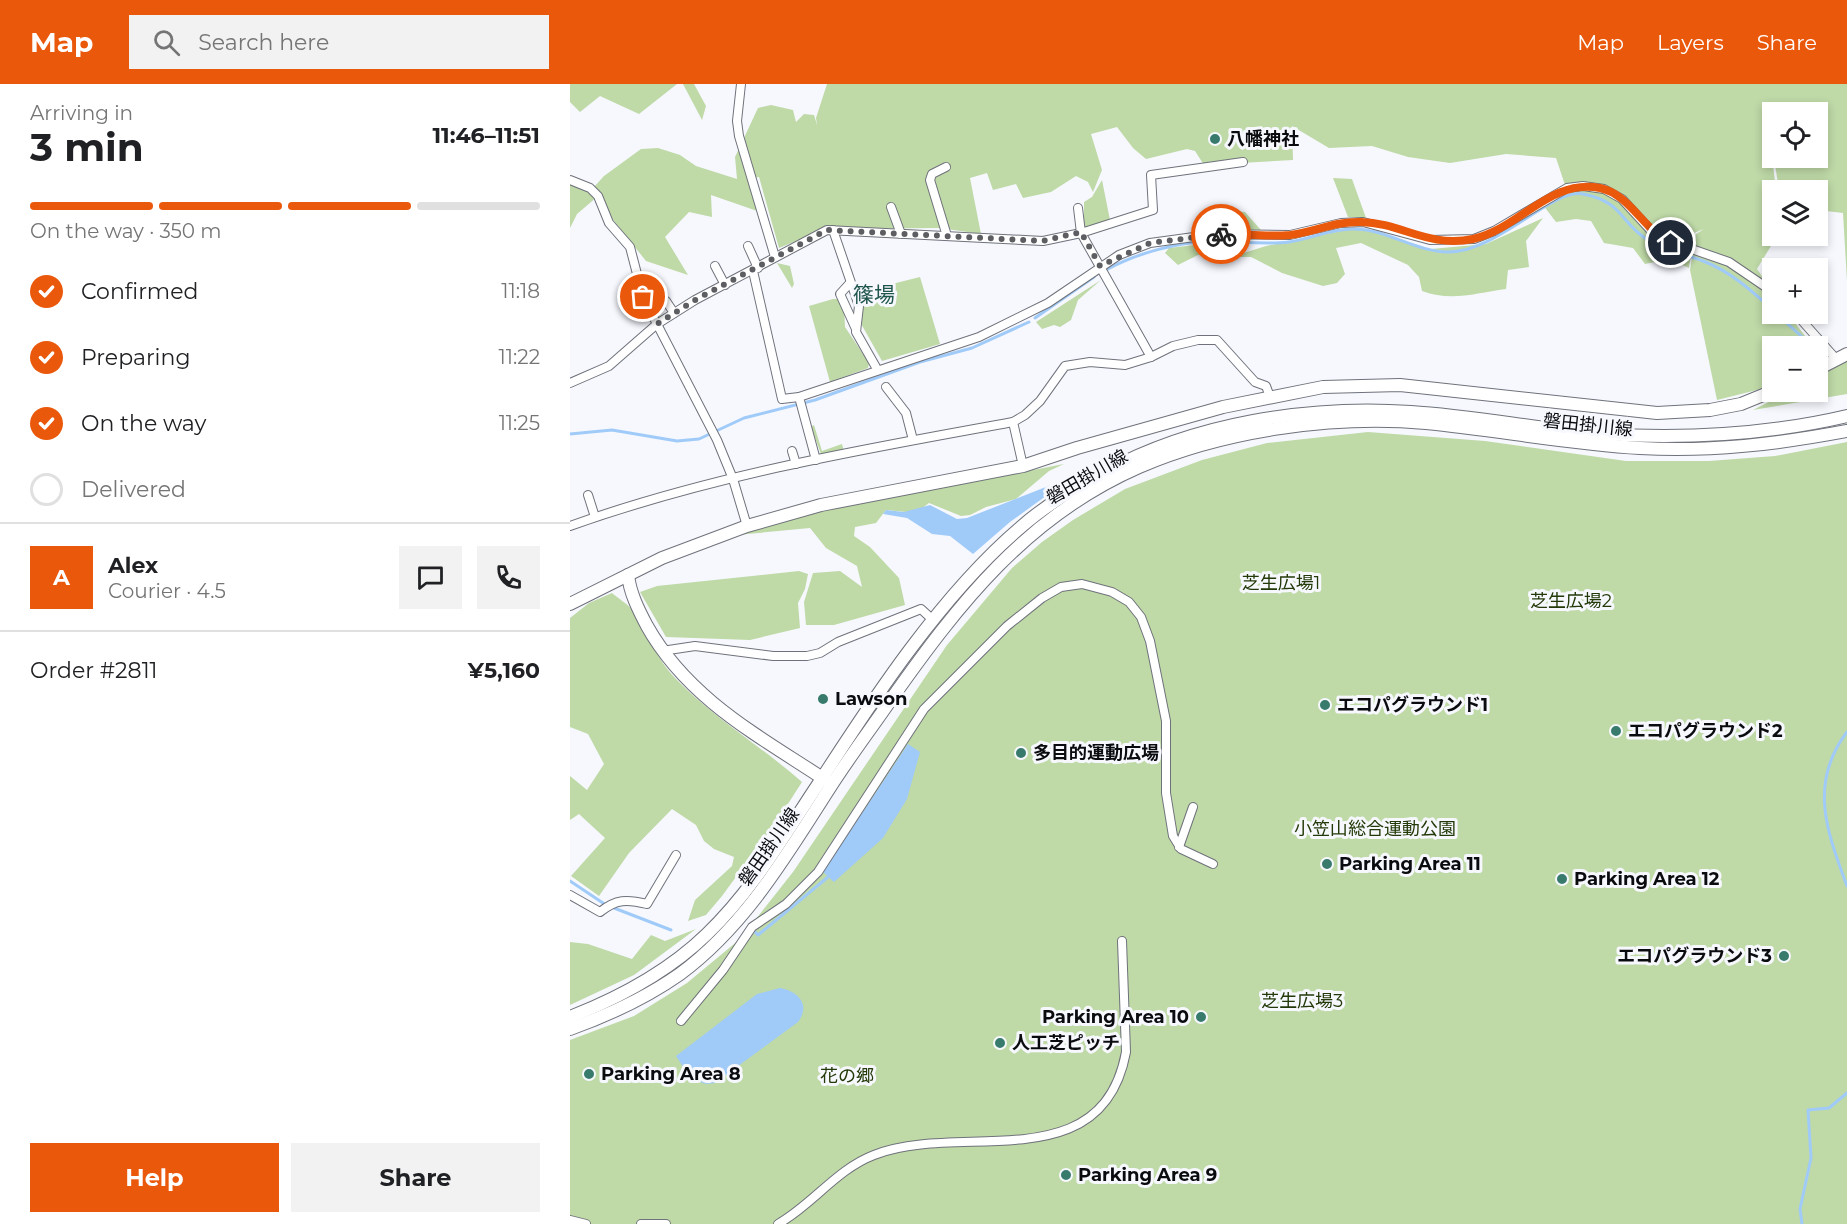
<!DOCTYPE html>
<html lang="en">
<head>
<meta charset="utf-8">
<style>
	body { margin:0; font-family:Montserrat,"Noto Sans JP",sans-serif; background:#f2f2f2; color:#202124; height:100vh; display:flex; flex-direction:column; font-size:22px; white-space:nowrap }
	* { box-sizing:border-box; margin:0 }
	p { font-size:20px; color:#757577 }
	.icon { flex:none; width:33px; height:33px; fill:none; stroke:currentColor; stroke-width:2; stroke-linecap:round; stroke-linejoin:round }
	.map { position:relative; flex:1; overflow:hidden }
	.details { display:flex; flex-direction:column; background:#fff; width:570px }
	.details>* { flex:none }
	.controls { position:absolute; left:1192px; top:18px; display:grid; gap:12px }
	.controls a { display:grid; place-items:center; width:66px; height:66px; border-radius:0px; background:#fff; box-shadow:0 3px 9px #0003; font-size:30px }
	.pin { position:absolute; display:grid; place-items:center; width:51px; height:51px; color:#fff; margin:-26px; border:3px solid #fff; border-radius:50%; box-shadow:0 2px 6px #0007 }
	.courier { position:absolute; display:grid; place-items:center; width:60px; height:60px; margin:-30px; border:4px solid #ea580c; border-radius:50%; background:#fff; color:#222; box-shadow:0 2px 8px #0007 }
	.head em { font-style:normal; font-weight:700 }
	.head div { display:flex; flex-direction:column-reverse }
	.head { display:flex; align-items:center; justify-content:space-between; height:102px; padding:0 30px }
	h1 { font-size:39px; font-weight:700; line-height:45px }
	.bar { display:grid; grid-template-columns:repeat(4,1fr); gap:9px 6px; align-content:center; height:72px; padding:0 30px }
	.bar i { height:8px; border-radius:4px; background:#e0e0e0 }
	.bar .current { background:#ea580c }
	.bar p { grid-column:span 4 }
	.line { display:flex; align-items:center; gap:15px; padding:0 30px; border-top:2px solid #e0e0e0 }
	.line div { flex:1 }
	.round { display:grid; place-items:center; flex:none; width:63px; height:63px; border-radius:0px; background:#f2f2f2 }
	ol { padding:0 30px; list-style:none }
	li { display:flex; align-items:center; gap:18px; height:66px }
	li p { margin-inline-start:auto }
	li .icon { padding:6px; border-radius:50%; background:#ea580c; color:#fff; stroke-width:4 }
	li:last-child { color:#757577 }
	li i { width:33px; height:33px; border:3px solid #e0e0e0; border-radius:50% }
	.cta { display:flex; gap:12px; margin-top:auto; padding:12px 30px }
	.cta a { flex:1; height:69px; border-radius:0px; background:#ea580c; color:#fff; font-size:24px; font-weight:700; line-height:69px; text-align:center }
	.cta a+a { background:#f2f2f2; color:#202124 }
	header { display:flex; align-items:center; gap:36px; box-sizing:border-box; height:84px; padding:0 30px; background:#ea580c; color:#fff }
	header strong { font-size:28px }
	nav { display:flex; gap:33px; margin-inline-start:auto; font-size:21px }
	.search { width:420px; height:54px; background:#f2f2f2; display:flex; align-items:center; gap:15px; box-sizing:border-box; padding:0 21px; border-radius:0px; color:#757577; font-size:22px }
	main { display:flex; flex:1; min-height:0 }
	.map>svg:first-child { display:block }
	.green { fill:#bfd9a7 }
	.water { fill:#a0cbf9 }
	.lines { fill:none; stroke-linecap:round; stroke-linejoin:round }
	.stream { stroke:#a0cbf9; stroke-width:3 }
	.street-casing { stroke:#6f727b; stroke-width:10 }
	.secondary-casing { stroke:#6f727b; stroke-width:14 }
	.street { stroke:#fff; stroke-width:8 }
	.secondary { stroke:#fff; stroke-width:12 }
	.done { stroke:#5d5e62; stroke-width:6; stroke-dasharray:0 10.8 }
	.route { stroke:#ea580c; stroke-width:8 }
	.poi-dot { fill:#387b6d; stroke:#f6f8fe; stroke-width:2 }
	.labels { text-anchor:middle; stroke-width:6; stroke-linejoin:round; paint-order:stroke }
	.poi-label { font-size:18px; font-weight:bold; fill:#0a0b0e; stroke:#f6f8fe; text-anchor:start }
	.street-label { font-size:18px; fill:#0a0b0e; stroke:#f6f8fe }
	.park-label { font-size:18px; fill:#233907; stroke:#f6f8fe }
	.quarter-label { font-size:21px; fill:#1f554b; stroke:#f6f8fe }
</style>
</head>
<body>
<header>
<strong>Map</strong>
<div class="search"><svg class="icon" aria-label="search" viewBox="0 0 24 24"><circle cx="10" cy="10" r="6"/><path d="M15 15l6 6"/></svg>Search here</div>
<nav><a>Map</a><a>Layers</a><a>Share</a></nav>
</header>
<main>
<section class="details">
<div class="head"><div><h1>3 min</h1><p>Arriving in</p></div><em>11:46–11:51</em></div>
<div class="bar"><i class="current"></i><i class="current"></i><i class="current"></i><i></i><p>On the way · 350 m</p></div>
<ol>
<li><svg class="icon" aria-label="check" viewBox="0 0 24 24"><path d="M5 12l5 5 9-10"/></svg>Confirmed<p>11:18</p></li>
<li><svg class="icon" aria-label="check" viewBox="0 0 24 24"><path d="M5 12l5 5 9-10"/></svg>Preparing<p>11:22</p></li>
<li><svg class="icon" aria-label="check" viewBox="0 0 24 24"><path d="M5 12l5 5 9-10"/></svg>On the way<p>11:25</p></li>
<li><i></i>Delivered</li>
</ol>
<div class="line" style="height:108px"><b class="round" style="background:#ea580c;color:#fff">A</b><div><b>Alex</b><p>Courier · 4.5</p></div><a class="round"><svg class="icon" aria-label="chat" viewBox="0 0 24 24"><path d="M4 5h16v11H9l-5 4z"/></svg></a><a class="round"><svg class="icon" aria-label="phone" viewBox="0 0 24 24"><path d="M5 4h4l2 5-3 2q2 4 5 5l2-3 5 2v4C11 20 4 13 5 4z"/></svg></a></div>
<div class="line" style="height:78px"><div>Order #2811</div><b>¥5,160</b></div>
<div class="cta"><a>Help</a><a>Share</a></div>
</section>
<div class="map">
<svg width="1277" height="1140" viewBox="0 0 1277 1140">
	<rect width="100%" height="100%" fill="#f6f8fe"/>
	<g class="green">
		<path d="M0 0H107L69 30 30 12 10 28 0 18Z"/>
		<path d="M113 0H124L136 22 132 36Z"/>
		<path d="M257 0H1277V197L1273 129 1248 126V106H1209L1204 74H1248V28H1203V69L1200 56 1206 106H1203V152H1207L1187 185 1203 208V230H1218L1243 262H1203V302L1147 316 1120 186 1126 150 1134 145 1124 149 1119 184 1100 175 1075 180 1063 164 1034 159 1021 137 1006 135 986 138 973 121 996 104 986 74 936 70 880 79 838 73 802 62 759 64 722 42 723 76 634 81 625 67 617 65 576 75 563 64 547 43 521 50 532 86 523 108 518 98 506 92 481 108 453 114 446 100 423 106 417 89 400 94 411 150 370 144 256 145 209 164 189 93 182 94 190 128 141 111 142 133 119 128 95 153 118 191 76 177 44 137 24 103 34 92 71 65 88 64 110 71 126 82 167 95 165 73 188 24 201 21 223 26 226 38 234 30 244 31 247 41 246 34Z"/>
		<path d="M763 94 782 95 796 134 778 133Z"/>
		<path d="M0 96 28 112 7 130 0 144Z"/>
		<path d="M532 96 540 136 514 143V118L522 113Z"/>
		<path d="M644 125 675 128 691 146 646 144Z"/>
		<path d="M973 134 956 157 959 183 938 186 936 205C906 209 881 218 852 207L849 193 838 181 791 159 766 164 775 190 767 199 753 202 712 189 681 173H661L696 162 781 145 804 148 861 165 916 160Z"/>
		<path d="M676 155 679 161 644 163 608 181 595 169 599 164Z"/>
		<path d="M207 179 220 182 224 200 222 204Z"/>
		<path d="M350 193 370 260 312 277 285 229 295 202 300 199 310 203Z"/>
		<path d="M531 196 508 216 501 236 490 243 484 241 472 245 466 238Z"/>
		<path d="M263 215H269L274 221 275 243 299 279 298 284 260 298 239 222Z"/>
		<path d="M1277 277V310L1183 326 1218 308H1248V292Z"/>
		<path d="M244 341 252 367 272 360 274 367 251 370 241 343Z"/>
		<path d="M798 348 915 357 1056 377H1139L1205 372 1277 358V1140H0V956L64 932 117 899 170 855 223 788 377 561 442 484 472 458 503 436 555 405 632 376 697 359Z"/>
		<path d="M494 380 479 387 446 415 416 423 400 431 391 432 359 419 346 429 316 426 306 439 285 443 284 452 300 463 329 494 335 521 264 541H236L234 518 243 489 270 487 292 503 287 482 256 464 240 444 167 451 236 430Z"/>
		<path d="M229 487 238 490 235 505 228 519 230 544 180 556 96 553 70 508 87 502Z"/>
		<path d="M42 509C49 515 58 520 63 527 80 553 84 572 107 596 145 635 191 662 232 698L207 737 152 812 136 831 118 837 125 816 162 782 164 773 144 765 134 757 126 741 102 725 59 769 29 812 1 792 35 754 9 730 0 736V692L17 706 34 680 18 650 0 643V534L19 519Z"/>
		<path d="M126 845 64 891 0 921V858L18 860 62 875 81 851 95 857Z"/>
	</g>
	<g class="water">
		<path d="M486 399 487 404 440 438 403 470 380 452 362 450 337 434 313 430 316 426 334 428 360 421 387 435 397 434Z"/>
		<path d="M338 660 350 668 337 715 313 754 264 798 253 788Z"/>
		<path d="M210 904C228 907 241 921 228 938L145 999 136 1000 121 995 106 972 187 910Z"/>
	</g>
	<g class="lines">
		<g class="stream">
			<path d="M538 185C567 169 609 158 642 157 667 157 695 161 719 158 740 155 761 145 782 145 815 144 845 168 878 168 928 168 982 104 1013 110 1054 118 1050 139 1078 156 1095 167 1114 170 1133 177 1160 187 1182 207 1203 226"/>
			<path d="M1207 230 1242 262"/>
			<path d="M465 234 524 193"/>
			<path d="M1248 272 1249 275"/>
			<path d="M0 350 42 346 107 357 129 355 174 334 245 316 350 278 402 264 459 238"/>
			<path d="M1277 648C1238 699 1257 748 1277 802"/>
			<path d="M0 797 36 821"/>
			<path d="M44 824 101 846"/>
			<path d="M185 848 188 851 258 793"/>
			<path d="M1232 1140 1230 1125 1241 1074 1238 1026 1259 1024 1277 1009"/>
		</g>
		<defs>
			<g id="street">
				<path d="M171 0 167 37 169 52 205 173"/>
				<path d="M376 83 362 90 360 96 377 152"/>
				<path d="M0 96 20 104 28 112 39 139 60 163 73 213 147 356 163 395 177 442"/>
				<path d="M321 123 331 150"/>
				<path d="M508 124 511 149 583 126 581 91 673 78"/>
				<path d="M263 146 289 222 286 248 307 285"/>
				<path d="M178 162 188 184"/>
				<path d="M145 182 155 201"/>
				<path d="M183 187 212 315 229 313 409 253 478 219 549 171 580 159 646 150 720 151 771 139 793 138 860 156 904 155 924 147 997 104 1013 102 1034 105 1052 115 1087 153 1159 178 1203 208"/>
				<path d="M280 199 270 210 286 245"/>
				<path d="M96 217 104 229"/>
				<path d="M1226 230 1267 276"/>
				<path d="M0 299 39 282 87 240 125 216 257 146 473 157 511 149 581 273"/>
				<path d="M316 303 336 329 343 356"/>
				<path d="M229 313 246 376"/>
				<path d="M222 367 226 380"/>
				<path d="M453 382 443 338 455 331 470 317 495 282 520 278 555 281 581 273 603 262 628 256H647L685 298 696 302 700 313"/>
				<path d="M18 411 25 433"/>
				<path d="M0 442C143 391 294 365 443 338"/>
				<path d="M92 567 125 562 203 572H237L250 569 268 558 351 525 364 537"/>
				<path d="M609 763 623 723"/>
				<path d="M0 811 30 828C46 815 57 815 77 820L106 771"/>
				<path d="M111 937 153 886 182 843 216 820 248 788 354 625 437 542 472 514 491 503 512 500 542 508 559 518 571 533 580 557 596 637V709L603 752 611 765 643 780"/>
				<path d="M0 1136 16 1140"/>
				<path d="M71 1140H96"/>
				<path d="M208 1140C242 1121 267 1085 304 1071 390 1037 532 1097 556 968L552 857"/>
			</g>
			<g id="secondary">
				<path d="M1248 285 1277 270"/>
				<path d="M58 491C60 509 68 525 77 542 118 615 189 652 257 697"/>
				<path d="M0 520 92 474 177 442 251 421 453 382 507 364 653 323 753 303 830 301 1087 329 1140 326 1171 320 1203 307"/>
				<path d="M0 933C51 913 98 888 137 850 182 807 213 753 247 702 303 615 372 510 451 443 476 421 506 403 535 388 625 339 739 321 841 328 905 332 968 345 1032 350 1115 355 1196 351 1277 332"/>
				<path d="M0 945C39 931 76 914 110 890 175 842 216 772 259 705 278 675 300 646 320 617 389 519 457 432 569 383 655 346 764 331 856 339 928 346 998 360 1070 364 1141 368 1208 360 1277 347"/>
			</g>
		</defs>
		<use href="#street" class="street-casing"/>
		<use href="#secondary" class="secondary-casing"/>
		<use href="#street" class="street"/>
		<use href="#secondary" class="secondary"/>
	</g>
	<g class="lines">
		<path class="done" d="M73 213 87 240 125 216 257 146 473 157 511 148 530 182 580 159 651 150"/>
		<path class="route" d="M651 150C674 150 698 153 720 151 744 148 766 137 791 138 832 139 857 164 903 155 949 145 980 94 1030 104 1060 110 1074 147 1101 159"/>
	</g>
	<g class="poi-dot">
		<circle cx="645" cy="55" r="6"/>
		<circle cx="253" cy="615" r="6"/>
		<circle cx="755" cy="621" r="6"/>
		<circle cx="1046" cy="647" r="6"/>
		<circle cx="451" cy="669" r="6"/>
		<circle cx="757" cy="780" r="6"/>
		<circle cx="992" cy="795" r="6"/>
		<circle cx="1214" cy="872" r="6"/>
		<circle cx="631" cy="933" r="6"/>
		<circle cx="430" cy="959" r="6"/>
		<circle cx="19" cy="990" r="6"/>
		<circle cx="496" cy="1091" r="6"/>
	</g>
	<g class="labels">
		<g class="poi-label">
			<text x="657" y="61">八幡神社</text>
			<text x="265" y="621">Lawson</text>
			<text x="767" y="627">エコパグラウンド1</text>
			<text x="1058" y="653">エコパグラウンド2</text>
			<text x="463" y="675">多目的運動広場</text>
			<text x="769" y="786">Parking Area 11</text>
			<text x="1004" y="801">Parking Area 12</text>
			<text x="1202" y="878" text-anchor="end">エコパグラウンド3</text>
			<text x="619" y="939" text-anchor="end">Parking Area 10</text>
			<text x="442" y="965">人工芝ピッチ</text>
			<text x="31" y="996">Parking Area 8</text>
			<text x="508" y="1097">Parking Area 9</text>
		</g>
		<g class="street-label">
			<text transform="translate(1018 341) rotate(6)" y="6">磐田掛川線</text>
			<text transform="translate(517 393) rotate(-30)" y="6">磐田掛川線</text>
			<text transform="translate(199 763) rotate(-55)" y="6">磐田掛川線</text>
		</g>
		<g class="park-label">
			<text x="711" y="505">芝生広場1</text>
			<text x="1001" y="523">芝生広場2</text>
			<text x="805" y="751">小笠山総合運動公園</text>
			<text x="732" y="923">芝生広場3</text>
			<text x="277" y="998">花の郷</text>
		</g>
		<g class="quarter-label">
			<text x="304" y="218">篠場</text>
		</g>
	</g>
</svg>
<div class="controls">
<a><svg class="icon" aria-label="locate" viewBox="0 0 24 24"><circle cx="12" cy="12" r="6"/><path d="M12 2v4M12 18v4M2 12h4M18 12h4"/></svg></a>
<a><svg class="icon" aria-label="layers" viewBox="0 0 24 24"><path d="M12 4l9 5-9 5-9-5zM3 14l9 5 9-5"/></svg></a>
<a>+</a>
<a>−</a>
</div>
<div class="pin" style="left:73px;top:213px;background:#ea580c"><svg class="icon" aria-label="bag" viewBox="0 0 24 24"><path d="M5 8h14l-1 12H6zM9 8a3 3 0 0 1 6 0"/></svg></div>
<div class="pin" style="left:1101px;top:159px;background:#1f2937"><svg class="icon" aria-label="home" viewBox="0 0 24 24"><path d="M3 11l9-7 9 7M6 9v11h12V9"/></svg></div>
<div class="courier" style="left:651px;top:150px"><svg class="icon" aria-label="bike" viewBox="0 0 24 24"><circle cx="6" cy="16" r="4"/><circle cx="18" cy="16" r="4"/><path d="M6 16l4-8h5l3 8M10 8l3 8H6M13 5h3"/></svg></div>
</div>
</main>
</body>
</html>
